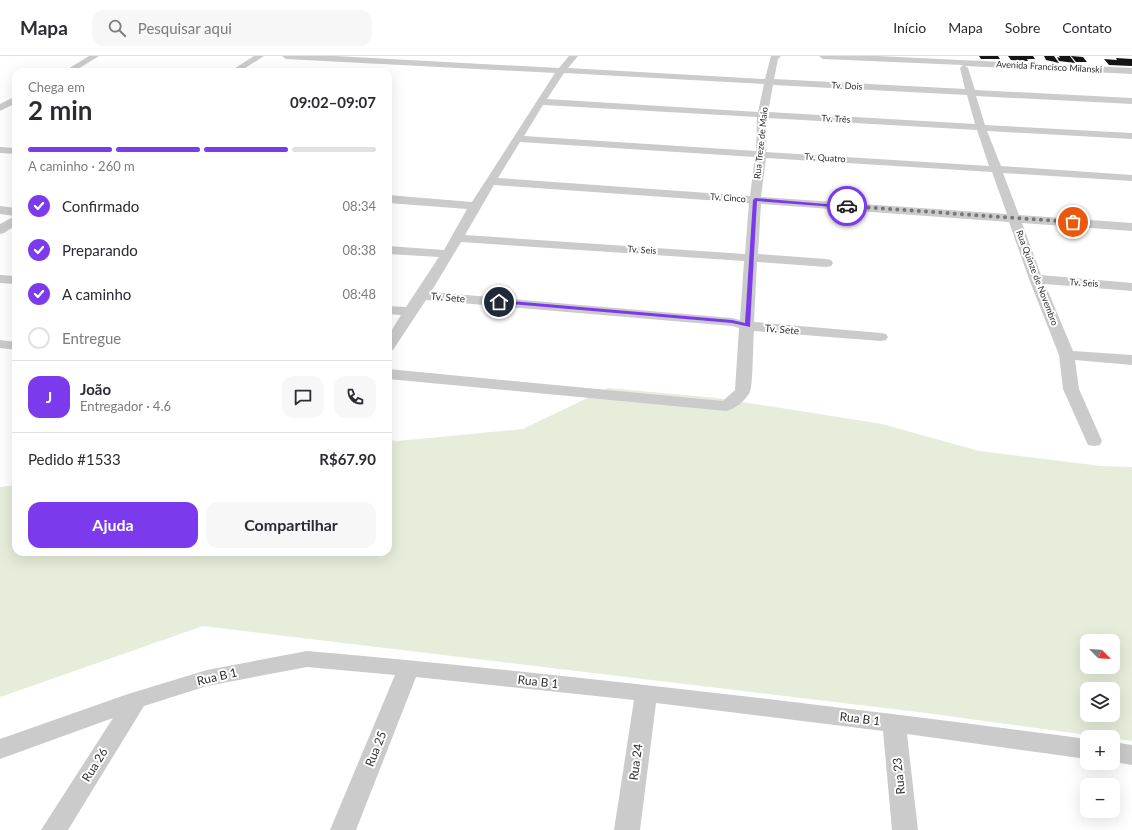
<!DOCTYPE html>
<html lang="pt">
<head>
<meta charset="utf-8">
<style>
	body { margin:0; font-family:Lato,sans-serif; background:#f7f7f7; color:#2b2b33; height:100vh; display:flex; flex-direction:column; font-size:15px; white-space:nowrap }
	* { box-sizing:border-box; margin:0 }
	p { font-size:13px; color:#7c7c81 }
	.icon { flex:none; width:22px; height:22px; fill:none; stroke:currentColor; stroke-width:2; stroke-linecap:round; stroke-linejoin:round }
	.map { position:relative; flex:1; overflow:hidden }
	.panel { position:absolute; left:12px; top:12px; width:380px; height:488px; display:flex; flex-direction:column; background:#fff; border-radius:12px; box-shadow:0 4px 16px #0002 }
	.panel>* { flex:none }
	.needle { width:26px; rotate:114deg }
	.fabs { position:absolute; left:1080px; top:578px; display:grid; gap:8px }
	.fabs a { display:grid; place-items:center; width:40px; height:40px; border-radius:8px; background:#fff; box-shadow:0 4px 16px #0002; font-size:20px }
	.pin { position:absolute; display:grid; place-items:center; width:34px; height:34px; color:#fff; margin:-17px; border:2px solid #fff; border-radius:50%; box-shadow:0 1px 4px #0007 }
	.courier { position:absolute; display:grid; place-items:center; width:40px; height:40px; margin:-20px; border:3px solid #7c3aed; border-radius:50%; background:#fff; color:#222; box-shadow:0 1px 5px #0007 }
	.headline em { font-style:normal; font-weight:700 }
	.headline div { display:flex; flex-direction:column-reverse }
	.headline { display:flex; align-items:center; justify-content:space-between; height:68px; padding:0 16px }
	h1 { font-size:26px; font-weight:700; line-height:30px }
	.bar { display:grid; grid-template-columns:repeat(4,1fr); gap:6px 4px; align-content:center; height:48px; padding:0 16px }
	.bar i { height:5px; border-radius:3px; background:#e1e1e2 }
	.bar .current { background:#7c3aed }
	.bar p { grid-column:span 4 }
	.line { display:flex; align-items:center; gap:10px; padding:0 16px; border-top:1px solid #e1e1e2 }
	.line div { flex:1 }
	.round { display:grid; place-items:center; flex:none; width:42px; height:42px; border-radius:12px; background:#f7f7f7 }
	ol { padding:0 16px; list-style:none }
	li { display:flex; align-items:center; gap:12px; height:44px }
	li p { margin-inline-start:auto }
	li .icon { padding:4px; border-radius:50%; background:#7c3aed; color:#fff; stroke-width:4 }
	li:last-child { color:#7c7c81 }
	li i { width:22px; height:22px; border:2px solid #e1e1e2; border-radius:50% }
	.button { display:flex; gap:8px; margin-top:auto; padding:8px 16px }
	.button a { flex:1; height:46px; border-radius:12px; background:#7c3aed; color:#fff; font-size:16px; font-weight:700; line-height:46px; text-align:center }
	.button a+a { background:#f7f7f7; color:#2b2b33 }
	header { display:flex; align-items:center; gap:24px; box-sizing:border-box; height:56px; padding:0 20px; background:#fff; border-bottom:1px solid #e1e1e2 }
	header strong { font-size:19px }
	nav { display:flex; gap:22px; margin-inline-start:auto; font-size:14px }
	.search { width:280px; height:36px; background:#f7f7f7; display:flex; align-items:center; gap:10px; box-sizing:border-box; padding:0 14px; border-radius:12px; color:#7c7c81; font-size:15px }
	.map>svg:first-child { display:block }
	.green { fill:#e6edda; fill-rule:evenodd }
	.building { fill:#151515 }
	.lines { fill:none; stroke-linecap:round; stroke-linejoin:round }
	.street { fill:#cbcbcb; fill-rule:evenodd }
	.route { fill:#7c3aed }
	.done { stroke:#777; stroke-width:4; stroke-dasharray:0 7.2 }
	.labels { text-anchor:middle; stroke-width:4; stroke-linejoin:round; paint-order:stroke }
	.far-street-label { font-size:9px; fill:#2e2e2e; stroke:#fff }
	.street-label { font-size:10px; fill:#2e2e2e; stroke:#fff }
	.near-street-label { font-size:12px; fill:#2e2e2e; stroke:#fff }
</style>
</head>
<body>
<header>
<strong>Mapa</strong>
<div class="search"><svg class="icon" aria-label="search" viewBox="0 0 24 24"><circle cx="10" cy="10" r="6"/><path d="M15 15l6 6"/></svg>Pesquisar aqui</div>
<nav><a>Início</a><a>Mapa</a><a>Sobre</a><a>Contato</a></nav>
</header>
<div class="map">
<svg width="1132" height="774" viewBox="0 0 1132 774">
	<rect width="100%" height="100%" fill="#fff"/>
	<path class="green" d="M608 332 717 342 882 368 979 395 1101 410 1132 411V685L926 657 203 570 0 641V431L16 429V496H388V384L397 385 523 373ZM1087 585H1113V611H1087ZM1087 633H1113V659H1087Z"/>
	<g class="building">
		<path d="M979 0H998L1000 3H981Z"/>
		<path d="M1008 0H1033L1035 3H1027L1028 5 1011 4Z"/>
		<path d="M1044 0H1054L1059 7 1046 4Z"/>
		<path d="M1059 0H1070L1075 7 1059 5 1057 1 1060 2Z"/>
		<path d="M1071 0 1083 1 1087 6H1076Z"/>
		<path d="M1116 2 1132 3V10L1109 9 1104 3 1117 4Z"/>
	</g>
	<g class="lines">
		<g class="street">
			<path d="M89 0H99L73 16H63Z"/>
			<path d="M254 0H264L239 16H229Z"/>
			<path d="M282 0H335L559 12 569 0H578L568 12 765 23 771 0H781L778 3 774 23 965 33 960 12 963 9 823 3 819 0H877L1132 12V18L965 10 968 12 975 34 1132 42V48L976 40 985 69 1132 77V83L987 75 1001 110 1132 119V125L1003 117 1019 159 1132 167V175L1022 167 1041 219 1132 227V235L1045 228 1073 295 1132 299V309L1075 304 1079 333 1102 385 1100 389 1094 390 1088 389 1063 333 1059 299 1029 223 1009 166 761 148 758 198 826 203 831 204 833 207 831 210 826 211 757 206 754 266 881 277 886 278 888 281 886 284 881 285 754 275C753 285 753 330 750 336 745 345 735 353 726 355L388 323V313L723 345 735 334 739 272 732 270 426 244 393 294 388 295V280L401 259 388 258V250L406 251 439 201 388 198V190L444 194 467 153 388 147V139L472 146 555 17 286 3ZM564 17 764 28 758 56 547 43ZM773 29 967 39 975 68 768 56ZM543 49 757 61 756 95 524 80ZM767 62 977 74 989 110 766 96ZM520 86 755 101 750 140 498 122ZM766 102 992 116 1007 158 761 141ZM494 129 749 147 745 198 465 179ZM461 186 744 205 740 264 732 262 431 236Z"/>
			<path d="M16 40V47L0 55V48Z"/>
			<path d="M0 91 16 92V98L0 97Z"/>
			<path d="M0 150 16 152V169L4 177 0 178V168L15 160 0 158Z"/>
			<path d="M0 219 16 220V228L0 227Z"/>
			<path d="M0 284 16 286V294L0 292Z"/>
			<path d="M307 595C568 618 828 649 1087 683V703L907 678 918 774H892L883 675 656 647 640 774H614L634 644 416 621 356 774H330L395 619 307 611 207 630 144 650 68 774H41L113 662 0 703V683L128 638 207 614Z"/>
			<path d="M1113 686 1132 689V709L1113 706Z"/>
		</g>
	</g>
	<path class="route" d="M755 142 849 150 847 152 757 145 750 271 732 267 499 247 496 246 499 244 732 264 745 267 753 144Z"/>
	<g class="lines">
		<path class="done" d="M847 150 1073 166"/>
	</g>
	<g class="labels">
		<g class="far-street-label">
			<text transform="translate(1049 11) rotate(3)" y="3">Avenida Francisco Milanski</text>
			<text transform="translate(847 30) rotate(3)" y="3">Tv. Dois</text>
			<text transform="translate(836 63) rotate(3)" y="3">Tv. Três</text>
			<text transform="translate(761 87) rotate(-84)" y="3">Rua Treze de Maio</text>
			<text transform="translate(825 102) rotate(4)" y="3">Tv. Quatro</text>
			<text transform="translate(728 142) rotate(4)" y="3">Tv. Cinco</text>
			<text transform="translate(642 194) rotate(4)" y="3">Tv. Seis</text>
			<text transform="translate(1037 222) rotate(69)" y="3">Rua Quinze de Novembro</text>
			<text transform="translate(1084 227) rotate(4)" y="3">Tv. Seis</text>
		</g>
		<g class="street-label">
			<text transform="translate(448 241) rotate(5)" y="4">Tv. Sete</text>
			<text transform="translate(782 273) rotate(5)" y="4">Tv. Sete</text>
		</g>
		<g class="near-street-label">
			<text transform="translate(217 621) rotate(-13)" y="4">Rua B 1</text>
			<text transform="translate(538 626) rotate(6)" y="4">Rua B 1</text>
			<text transform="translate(860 663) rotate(7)" y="4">Rua B 1</text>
			<text transform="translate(376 693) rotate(-68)" y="4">Rua 25</text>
			<text transform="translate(636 706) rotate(-82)" y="4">Rua 24</text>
			<text transform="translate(95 709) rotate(-58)" y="4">Rua 26</text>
			<text transform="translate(899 720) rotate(-96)" y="4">Rua 23</text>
		</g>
	</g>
</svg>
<div class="fabs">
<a><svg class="needle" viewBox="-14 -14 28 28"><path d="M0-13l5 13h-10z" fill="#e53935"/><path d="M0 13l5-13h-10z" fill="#7c7c81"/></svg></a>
<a><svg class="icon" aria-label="layers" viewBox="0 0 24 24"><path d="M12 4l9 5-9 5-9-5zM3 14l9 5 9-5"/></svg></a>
<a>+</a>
<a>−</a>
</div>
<div class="pin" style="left:1073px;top:166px;background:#ea580c"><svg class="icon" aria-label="bag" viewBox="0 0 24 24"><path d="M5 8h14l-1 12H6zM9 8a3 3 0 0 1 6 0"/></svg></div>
<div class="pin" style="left:499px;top:246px;background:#1f2937"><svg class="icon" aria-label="home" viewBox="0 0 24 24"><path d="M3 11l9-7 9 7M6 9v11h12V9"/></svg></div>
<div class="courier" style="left:847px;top:150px"><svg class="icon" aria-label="car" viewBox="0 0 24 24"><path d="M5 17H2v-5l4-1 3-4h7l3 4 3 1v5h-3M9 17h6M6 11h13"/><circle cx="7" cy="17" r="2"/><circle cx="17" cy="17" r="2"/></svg></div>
<section class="panel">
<div class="headline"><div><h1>2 min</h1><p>Chega em</p></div><em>09:02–09:07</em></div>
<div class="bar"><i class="current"></i><i class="current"></i><i class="current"></i><i></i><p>A caminho · 260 m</p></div>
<ol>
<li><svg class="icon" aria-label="check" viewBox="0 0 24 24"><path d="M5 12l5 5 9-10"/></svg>Confirmado<p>08:34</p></li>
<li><svg class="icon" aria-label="check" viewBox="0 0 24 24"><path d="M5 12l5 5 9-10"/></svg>Preparando<p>08:38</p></li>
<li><svg class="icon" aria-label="check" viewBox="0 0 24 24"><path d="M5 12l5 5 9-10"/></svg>A caminho<p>08:48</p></li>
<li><i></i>Entregue</li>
</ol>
<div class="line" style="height:72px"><b class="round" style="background:#7c3aed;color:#fff">J</b><div><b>João</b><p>Entregador · 4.6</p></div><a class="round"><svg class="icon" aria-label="chat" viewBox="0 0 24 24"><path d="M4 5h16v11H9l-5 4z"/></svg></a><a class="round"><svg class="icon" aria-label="phone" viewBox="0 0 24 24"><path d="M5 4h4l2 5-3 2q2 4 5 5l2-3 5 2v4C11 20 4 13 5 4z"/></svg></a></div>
<div class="line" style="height:52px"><div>Pedido #1533</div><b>R$67.90</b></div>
<div class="button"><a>Ajuda</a><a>Compartilhar</a></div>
</section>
</div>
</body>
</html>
